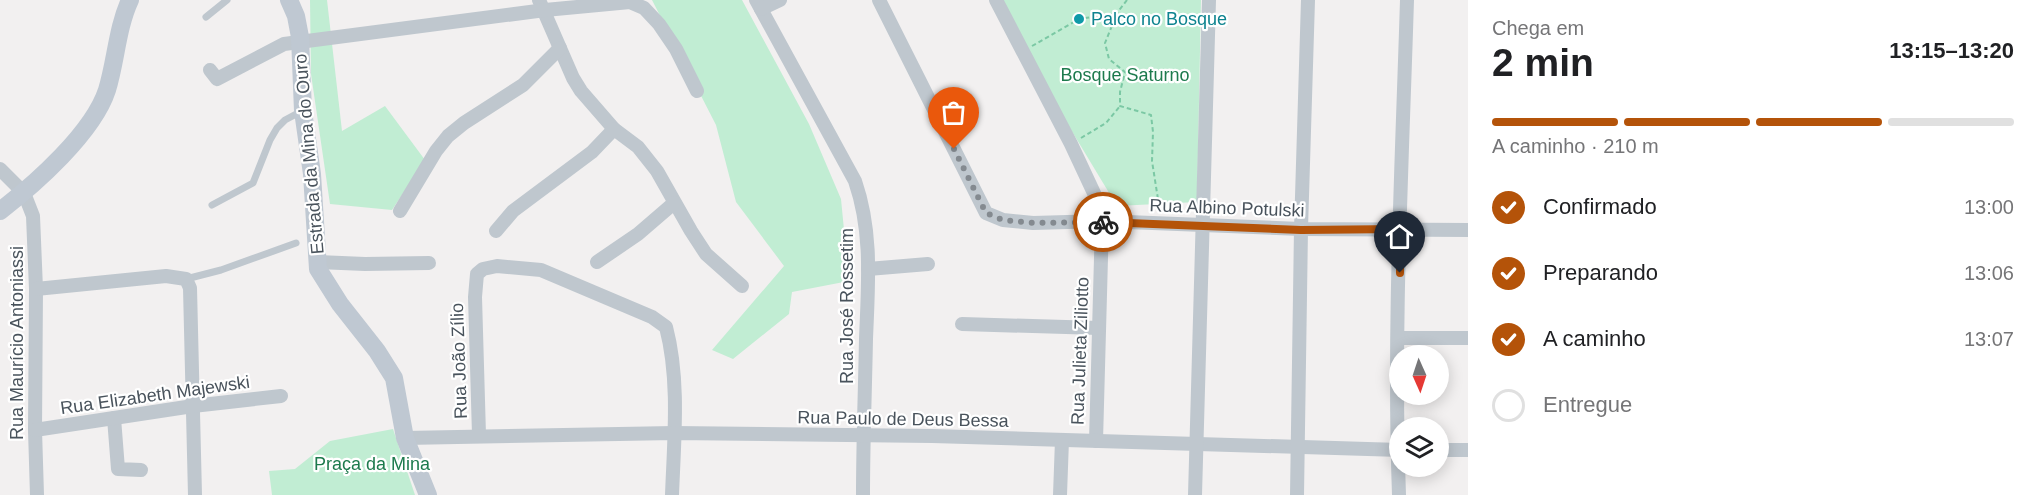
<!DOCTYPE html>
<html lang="pt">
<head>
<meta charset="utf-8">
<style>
	body { margin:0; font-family:Helvetica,sans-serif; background:#f2f2f2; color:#202124; height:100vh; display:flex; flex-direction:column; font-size:22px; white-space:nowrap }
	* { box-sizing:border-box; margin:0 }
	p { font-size:20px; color:#757577 }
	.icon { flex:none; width:33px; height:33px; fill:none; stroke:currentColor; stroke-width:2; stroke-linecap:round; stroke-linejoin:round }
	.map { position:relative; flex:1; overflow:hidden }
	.panel { display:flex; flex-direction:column; background:#fff; width:570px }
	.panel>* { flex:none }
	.needle { width:39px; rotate:177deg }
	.buttons { position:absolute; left:1389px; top:345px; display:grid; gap:12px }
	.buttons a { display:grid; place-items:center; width:60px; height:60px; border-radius:50%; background:#fff; box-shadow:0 3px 15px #0003; font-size:30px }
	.pin { position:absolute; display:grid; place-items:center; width:51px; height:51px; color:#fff; margin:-62px -26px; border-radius:50% 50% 50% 0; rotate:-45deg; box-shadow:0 0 6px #0007 }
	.pin .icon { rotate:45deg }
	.courier { position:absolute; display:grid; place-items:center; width:60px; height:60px; margin:-30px; border:4px solid #b45309; border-radius:50%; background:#fff; color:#222; box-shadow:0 2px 8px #0007 }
	.head em { font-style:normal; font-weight:700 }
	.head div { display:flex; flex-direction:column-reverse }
	.head { display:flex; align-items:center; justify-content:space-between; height:102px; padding:0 24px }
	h1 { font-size:39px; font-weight:700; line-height:45px }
	.bar { display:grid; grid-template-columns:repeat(4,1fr); gap:9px 6px; align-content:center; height:72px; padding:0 24px }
	.bar i { height:8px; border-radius:4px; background:#e0e0e0 }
	.bar .selected { background:#b45309 }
	.bar p { grid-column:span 4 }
	ol { padding:0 24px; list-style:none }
	li { display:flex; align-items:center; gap:18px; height:66px }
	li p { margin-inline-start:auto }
	li .icon { padding:6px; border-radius:50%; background:#b45309; color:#fff; stroke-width:4 }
	li:last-child { color:#757577 }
	li i { width:33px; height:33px; border:3px solid #e0e0e0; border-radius:50% }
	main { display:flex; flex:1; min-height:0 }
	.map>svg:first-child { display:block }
	.green { fill:#c1edd3 }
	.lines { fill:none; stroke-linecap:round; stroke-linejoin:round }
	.path { stroke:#7bc8a4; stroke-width:2; stroke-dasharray:4.5 3; stroke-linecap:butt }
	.lane { stroke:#bfc7ce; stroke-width:7 }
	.street { stroke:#bfc7ce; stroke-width:14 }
	.secondary { stroke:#bfc8d2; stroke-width:18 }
	.done { stroke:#848a90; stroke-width:6; stroke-dasharray:0 10.8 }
	.route { stroke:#b45309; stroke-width:8 }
	.culture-dot { fill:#0f9aa8; stroke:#fff; stroke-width:2 }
	.labels { text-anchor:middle; stroke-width:4.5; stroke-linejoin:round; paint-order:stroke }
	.culture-label { font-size:18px; fill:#0d838f; stroke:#fff; text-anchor:start }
	.park-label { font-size:18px; fill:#1d7a4d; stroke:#fff }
	.street-label { font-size:18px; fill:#49535c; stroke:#fff }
</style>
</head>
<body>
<main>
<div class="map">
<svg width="1468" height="495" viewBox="0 0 1468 495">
	<rect width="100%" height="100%" fill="#f2f0f0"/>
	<g class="green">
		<path d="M310 0H327L342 131 385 106 425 160 392 210 330 204 311 74Z"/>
		<path d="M652 0H742L809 124 841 199 849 281 792 292 789 314 733 359 712 350 784 266 736 202 716 125Z"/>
		<path d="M999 0H1201L1197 202 1117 206 1024 52Z"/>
		<path d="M393 429 415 495H272L269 471 295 469 330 441Z"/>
	</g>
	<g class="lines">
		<g class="path">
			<path d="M1127 0 1117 13 1105 43 1109 59 1125 72 1120 92V106L1151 115 1153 132 1152 161 1160 212"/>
			<path d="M1032 46 1079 19 1117 13"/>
			<path d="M1081 138 1106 123 1120 106"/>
		</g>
		<g class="lane">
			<path d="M206 17 227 0"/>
			<path d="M212 205 253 183 270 140 277 128 285 120 300 112"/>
			<path d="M186 279 221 270 296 243"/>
		</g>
		<g class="street">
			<path d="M539 0 573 78 581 91 614 129 638 147 657 171 691 231 706 254 742 286"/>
			<path d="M756 0 855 181C873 233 868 285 866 339 865 391 863 443 863 495"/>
			<path d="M879 0 986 213 1003 220 1033 223 1102 221 1301 229 1468 230"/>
			<path d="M996 0 1071 144 1100 206 1102 221 1096 441"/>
			<path d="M761 9 780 0"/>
			<path d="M210 70 217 79 284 44 545 10 630 2 644 8 659 24 676 49 697 91"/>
			<path d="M0 169 24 193 33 216 36 289 35 430 37 495"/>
			<path d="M400 211 436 151 448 136 464 123 523 85 560 48"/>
			<path d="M496 231 513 211 592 152 614 129"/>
			<path d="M318 262 365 264 429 263"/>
			<path d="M597 262 638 234 674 203"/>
			<path d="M868 269 928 264"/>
			<path d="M36 289 166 276 186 279 190 288 195 495"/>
			<path d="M962 324 1099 328"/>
			<path d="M1399 338H1468"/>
			<path d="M114 418 118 469 141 470"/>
			<path d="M35 430 193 406 281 396"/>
			<path d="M479 435 475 297 477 274 483 269 497 266 541 270 652 317 666 327C680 380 674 440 672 495"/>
			<path d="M405 438 674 433 932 436 1400 450"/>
			<path d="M1438 450H1468"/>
			<path d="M1060 495 1062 440"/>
			<path d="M1195 495 1209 0"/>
			<path d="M1297 495 1301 229 1308 0"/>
			<path d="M1399 495C1393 330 1402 165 1407 0"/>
		</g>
		<g class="secondary">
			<path d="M289 0 296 16 300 37 303 111 312 174 318 269 340 304 377 351 394 378 405 438 428 495"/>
			<path d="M0 211C35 184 93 133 107 90 116 61 117 28 130 0"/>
		</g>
	</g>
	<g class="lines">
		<path class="done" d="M954 149 986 213 1003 220 1033 223 1103 222"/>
		<path class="route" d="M1103 222 1301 230 1400 229V273"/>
	</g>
	<circle class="culture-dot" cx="1079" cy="19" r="6"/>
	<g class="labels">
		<g class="culture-label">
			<text x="1091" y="25">Palco no Bosque</text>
		</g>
		<g class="park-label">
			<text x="1125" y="81">Bosque Saturno</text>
			<text x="372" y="470">Praça da Mina</text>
		</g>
		<g class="street-label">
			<text transform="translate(309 154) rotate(-95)" y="6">Estrada da Mina do Ouro</text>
			<text transform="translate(1227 208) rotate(2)" y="6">Rua Albino Potulski</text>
			<text transform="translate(847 306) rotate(-90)" y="6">Rua José Rossetim</text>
			<text transform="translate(17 343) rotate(-90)" y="6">Rua Maurício Antoniassi</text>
			<text transform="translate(1080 351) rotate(-88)" y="6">Rua Julieta Ziliotto</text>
			<text transform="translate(459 361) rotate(-92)" y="6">Rua João Zílio</text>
			<text transform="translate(155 395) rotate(-8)" y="6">Rua Elizabeth Majewski</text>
			<text transform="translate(903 419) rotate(1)" y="6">Rua Paulo de Deus Bessa</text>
		</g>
	</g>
</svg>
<div class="buttons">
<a><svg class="needle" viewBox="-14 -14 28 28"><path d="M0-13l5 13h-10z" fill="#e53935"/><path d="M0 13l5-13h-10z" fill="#757577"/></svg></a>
<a><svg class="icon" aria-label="layers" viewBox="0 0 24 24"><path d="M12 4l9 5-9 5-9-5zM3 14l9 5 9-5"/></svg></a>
</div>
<div class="pin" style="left:954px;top:149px;background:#ea580c"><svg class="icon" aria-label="bag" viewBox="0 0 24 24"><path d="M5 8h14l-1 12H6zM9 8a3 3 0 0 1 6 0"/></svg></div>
<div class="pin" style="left:1400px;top:273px;background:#1f2937"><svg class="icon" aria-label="home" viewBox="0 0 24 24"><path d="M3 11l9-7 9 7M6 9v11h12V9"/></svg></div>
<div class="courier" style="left:1103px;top:222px"><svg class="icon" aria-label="bike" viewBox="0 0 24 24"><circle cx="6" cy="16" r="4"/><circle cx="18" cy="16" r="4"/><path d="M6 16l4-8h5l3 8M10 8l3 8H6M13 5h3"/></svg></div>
</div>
<section class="panel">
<div class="head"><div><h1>2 min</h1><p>Chega em</p></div><em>13:15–13:20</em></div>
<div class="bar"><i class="selected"></i><i class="selected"></i><i class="selected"></i><i></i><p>A caminho · 210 m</p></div>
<ol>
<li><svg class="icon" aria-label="check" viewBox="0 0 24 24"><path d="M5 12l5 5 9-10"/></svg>Confirmado<p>13:00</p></li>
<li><svg class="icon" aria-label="check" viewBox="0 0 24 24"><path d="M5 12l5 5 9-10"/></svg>Preparando<p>13:06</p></li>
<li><svg class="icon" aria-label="check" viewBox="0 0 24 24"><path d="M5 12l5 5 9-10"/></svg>A caminho<p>13:07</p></li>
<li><i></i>Entregue</li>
</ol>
</section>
</main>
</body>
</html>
